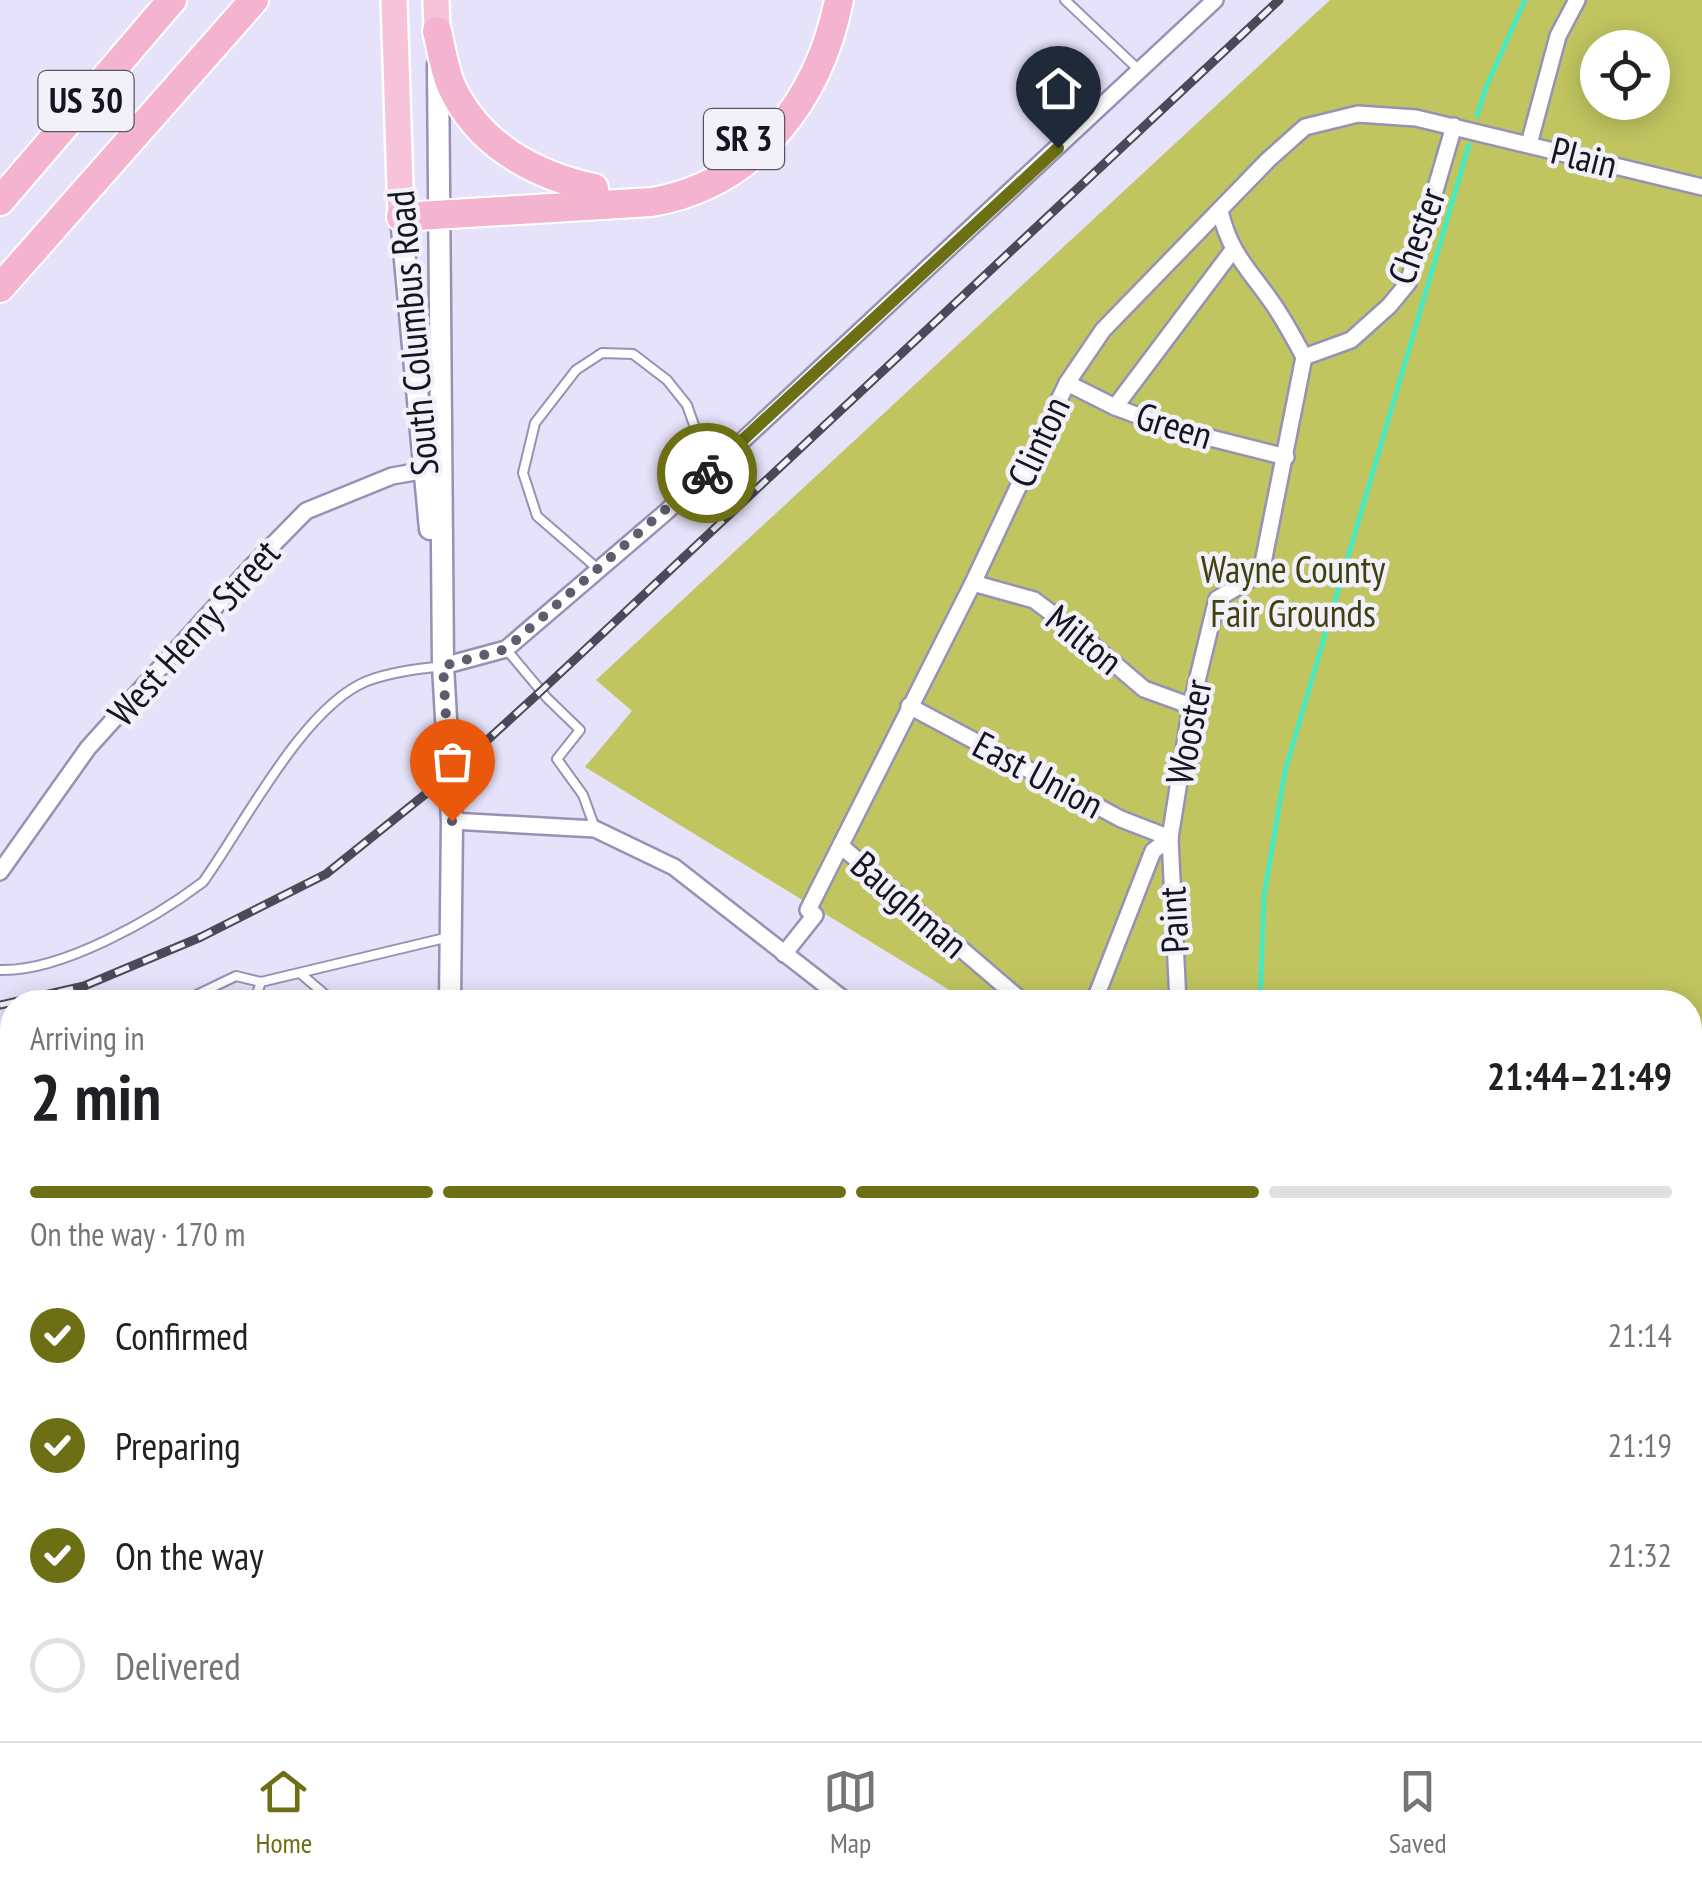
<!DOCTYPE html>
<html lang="en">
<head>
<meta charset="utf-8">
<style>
	body { margin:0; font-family:"PT Sans Narrow",sans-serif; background:#f2f2f2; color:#202124; height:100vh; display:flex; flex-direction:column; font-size:38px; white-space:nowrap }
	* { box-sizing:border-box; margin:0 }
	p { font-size:32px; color:#757577 }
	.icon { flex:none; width:55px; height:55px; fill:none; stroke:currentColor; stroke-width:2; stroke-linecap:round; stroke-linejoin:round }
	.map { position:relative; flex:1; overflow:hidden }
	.side { position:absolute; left:0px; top:990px; width:1702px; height:752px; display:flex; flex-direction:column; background:#fff; border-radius:40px 40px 0 0; box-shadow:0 5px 25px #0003 }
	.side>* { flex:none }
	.controls { position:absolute; left:1580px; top:30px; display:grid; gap:20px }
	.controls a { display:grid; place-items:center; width:90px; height:90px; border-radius:50%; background:#fff; box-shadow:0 5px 25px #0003; font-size:50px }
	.pin { position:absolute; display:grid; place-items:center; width:85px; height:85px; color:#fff; margin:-102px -42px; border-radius:50% 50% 50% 0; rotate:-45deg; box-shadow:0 0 10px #0007 }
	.pin .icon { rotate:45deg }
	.courier { position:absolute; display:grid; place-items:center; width:100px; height:100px; margin:-50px; border:8px solid #6c6f13; border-radius:50%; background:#fff; color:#222; box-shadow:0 2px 12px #0007 }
	.overview em { font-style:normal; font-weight:700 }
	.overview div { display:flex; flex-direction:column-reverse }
	.overview { display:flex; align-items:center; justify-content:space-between; height:170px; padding:0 30px }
	h1 { font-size:65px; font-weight:700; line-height:75px }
	.bar { display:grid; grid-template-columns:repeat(4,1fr); gap:15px 10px; align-content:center; height:120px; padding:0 30px }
	.bar i { height:12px; border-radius:8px; background:#e0e0e0 }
	.bar .current { background:#6c6f13 }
	.bar p { grid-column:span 4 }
	ol { padding:0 30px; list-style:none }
	li { display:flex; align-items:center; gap:30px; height:110px }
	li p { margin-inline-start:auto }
	li .icon { padding:10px; border-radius:50%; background:#6c6f13; color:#fff; stroke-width:4 }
	li:last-child { color:#757577 }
	li i { width:55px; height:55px; border:5px solid #e0e0e0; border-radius:50% }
	.tabs { display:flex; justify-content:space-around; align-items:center; height:140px; border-top:2px solid #e0e0e0; background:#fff; font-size:28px; color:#757577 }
	.tabs a { display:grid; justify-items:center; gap:5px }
	.tabs .current { color:#6c6f13 }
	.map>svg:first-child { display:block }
	.green { fill:#c0c560; fill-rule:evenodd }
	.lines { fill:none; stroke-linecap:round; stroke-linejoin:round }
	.stream { stroke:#4be9c0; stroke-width:5 }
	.service-casing { stroke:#9791b5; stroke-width:12 }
	.minor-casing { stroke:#9791b5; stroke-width:20 }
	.tertiary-casing { stroke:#9791b5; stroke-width:22 }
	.secondary-casing { stroke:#9791b5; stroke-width:25 }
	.trunk-casing { stroke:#fff; stroke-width:30 }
	.motorway-casing { stroke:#fff; stroke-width:32 }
	.service { stroke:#fff; stroke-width:8 }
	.minor { stroke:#fff; stroke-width:15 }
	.tertiary { stroke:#fff; stroke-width:18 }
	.secondary { stroke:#fff; stroke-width:20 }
	.trunk { stroke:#f6c3d8; stroke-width:25 }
	.motorway { stroke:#f4b4cf; stroke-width:28 }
	.rail-casing { stroke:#4b4959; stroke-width:9 }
	.rail { stroke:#f2f1f9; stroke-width:5; stroke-dasharray:15; stroke-linecap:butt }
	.done { stroke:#5e5c6d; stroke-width:10; stroke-dasharray:0 18 }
	.route { stroke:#6c6f13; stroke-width:12 }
	.labels { text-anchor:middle; stroke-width:9; stroke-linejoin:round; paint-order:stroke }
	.shield { fill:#f2f1f9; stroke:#585662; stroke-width:2.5 }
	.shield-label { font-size:35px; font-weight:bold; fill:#161421 }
	.street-label { font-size:38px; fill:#161421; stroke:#f2f1f9 }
	.park-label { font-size:38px; fill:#3f410f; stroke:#f2f1f9 }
</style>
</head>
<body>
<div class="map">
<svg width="1702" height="1741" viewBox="0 0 1702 1741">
	<rect width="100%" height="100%" fill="#e5e2f9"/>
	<path class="green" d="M1330 0H1702V1068L1690 1081V1002H969L585 767 632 711 596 680ZM1598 48H1652V102H1598Z"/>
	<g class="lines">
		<g class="stream">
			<path d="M1477 116 1486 87 1525 0"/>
			<path d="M1260 1002 1264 896 1285 771 1469 145"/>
			<path d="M1314 1741 1316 1730"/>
		</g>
		<defs>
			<g id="service">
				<path d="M1065 0 1139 70"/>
				<path d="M598 569 537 516 523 473 535 423 576 370 602 353 633 354 667 380 687 405 710 471"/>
				<path d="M506 649 547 698 580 730 557 759 583 795 595 828"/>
				<path d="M0 970C61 972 154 919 203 882 244 825 303 707 367 681 391 672 417 669 443 666"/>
				<path d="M301 974 334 1002"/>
				<path d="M182 1002 236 976 261 982 449 937"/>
				<path d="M254 1002 261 982"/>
				<path d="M0 1144 12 1153"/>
				<path d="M457 1730 468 1741"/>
				<path d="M588 1730 600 1741"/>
				<path d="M960 1730 971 1741"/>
				<path d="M1126 1730 1137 1741"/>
				<path d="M671 1741 682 1730"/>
			</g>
			<g id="minor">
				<path d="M1529 144 1558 36 1577 0"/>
				<path d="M1220 211C1230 253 1247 267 1271 301 1284 319 1294 338 1304 357"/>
				<path d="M1304 357 1351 340 1389 306 1408 283 1454 126"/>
				<path d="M1067 383 1115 407 1171 428 1286 457"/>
				<path d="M1115 407 1233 250"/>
				<path d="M973 583 1034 600 1082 636 1144 689 1191 706"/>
				<path d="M443 666 506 649 666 512 1215 0"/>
				<path d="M909 706 1121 819 1170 838"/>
				<path d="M452 821 595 829 674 867 847 1002"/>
				<path d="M841 846 1023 1002"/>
				<path d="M0 872 88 748 252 566 306 511 392 476 432 469"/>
				<path d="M784 954 815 915 808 910 973 583 1067 383 1103 330 1268 160 1305 127 1358 114 1416 118 1702 187"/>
				<path d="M1094 1002 1153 851 1170 838"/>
				<path d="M1178 1002 1170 838 1191 706 1217 599 1261 573 1304 357"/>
				<path d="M1690 1065 1702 1050"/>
				<path d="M1690 1579 1702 1583"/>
				<path d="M0 1659 12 1637"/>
				<path d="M770 1730 781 1741"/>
				<path d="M164 1741 171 1730"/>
				<path d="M1566 1741 1568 1730"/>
			</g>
			<g id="tertiary">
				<path d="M1690 1239 1702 1242"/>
				<path d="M928 1741 938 1730"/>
				<path d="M1249 1741 1256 1730"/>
			</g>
			<g id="secondary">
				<path d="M438 65 443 666 452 821 450 1002"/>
				<path d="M401 217 430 529"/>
				<path d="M1690 1111 1702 1099"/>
				<path d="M396 1741 406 1730"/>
			</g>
			<g id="trunk">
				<path d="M394 0 401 217"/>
				<path d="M436 0 437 31"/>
			</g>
			<g id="motorway">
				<path d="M437 31C441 48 444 67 450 83 476 144 534 175 594 188"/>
				<path d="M0 201 172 0"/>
				<path d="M401 217 652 202C756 184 819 99 839 0"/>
				<path d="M0 288 254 0"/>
			</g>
		</defs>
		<use href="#service" class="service-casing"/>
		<use href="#minor" class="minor-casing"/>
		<use href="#tertiary" class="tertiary-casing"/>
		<use href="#secondary" class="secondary-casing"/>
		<use href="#trunk" class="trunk-casing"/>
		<use href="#motorway" class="motorway-casing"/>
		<use href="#service" class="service"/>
		<use href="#minor" class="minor"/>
		<use href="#tertiary" class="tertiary"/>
		<use href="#secondary" class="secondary"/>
		<use href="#trunk" class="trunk"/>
		<use href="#motorway" class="motorway"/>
		<defs>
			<path id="rail" d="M0 1005 84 986 201 937 326 874 448 776 541 691 1279 0"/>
		</defs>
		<use href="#rail" class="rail-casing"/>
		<use href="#rail" class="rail"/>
	</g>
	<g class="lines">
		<path class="done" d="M452 821 443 666 506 649 707 473"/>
		<path class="route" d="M707 473 1058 148"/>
	</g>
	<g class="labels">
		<g class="shield">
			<rect x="38.5" y="71" width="95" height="60" rx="8"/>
			<rect x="704" y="109" width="80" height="60" rx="8"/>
		</g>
		<g class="shield-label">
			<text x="86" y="113">US 30</text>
			<text x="744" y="151">SR 3</text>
		</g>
		<g class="street-label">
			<text transform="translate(1584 158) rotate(14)" y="13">Plain</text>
			<text transform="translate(1417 236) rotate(-70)" y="13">Chester</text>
			<text transform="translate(413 333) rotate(-95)" y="13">South Columbus Road</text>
			<text transform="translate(1174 426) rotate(17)" y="13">Green</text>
			<text transform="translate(1039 442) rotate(-65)" y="13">Clinton</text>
			<text transform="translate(194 633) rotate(-48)" y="13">West Henry Street</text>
			<text transform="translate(1084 640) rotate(39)" y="13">Milton</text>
			<text transform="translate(1189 732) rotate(-79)" y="13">Wooster</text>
			<text transform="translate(1038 775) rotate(28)" y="13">East Union</text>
			<text transform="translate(909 905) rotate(41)" y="13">Baughman</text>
			<text transform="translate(1174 920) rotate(-93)" y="13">Paint</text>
		</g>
		<g class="park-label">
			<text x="1293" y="583">Wayne County<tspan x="1293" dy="44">Fair Grounds</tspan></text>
		</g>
	</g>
</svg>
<div class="controls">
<a><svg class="icon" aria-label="locate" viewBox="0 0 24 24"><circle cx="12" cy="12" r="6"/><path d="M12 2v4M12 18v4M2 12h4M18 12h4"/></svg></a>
</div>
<div class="pin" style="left:452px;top:821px;background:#ea580c"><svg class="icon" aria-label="bag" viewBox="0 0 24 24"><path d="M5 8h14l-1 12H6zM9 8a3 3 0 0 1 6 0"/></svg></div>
<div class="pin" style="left:1058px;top:148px;background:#1f2937"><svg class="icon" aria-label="home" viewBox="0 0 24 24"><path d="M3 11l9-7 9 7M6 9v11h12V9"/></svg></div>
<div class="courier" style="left:707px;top:473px"><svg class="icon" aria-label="bike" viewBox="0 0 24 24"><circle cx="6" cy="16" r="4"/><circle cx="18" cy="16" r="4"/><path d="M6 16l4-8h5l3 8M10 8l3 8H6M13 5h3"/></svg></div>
<section class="side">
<div class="overview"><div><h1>2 min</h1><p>Arriving in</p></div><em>21:44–21:49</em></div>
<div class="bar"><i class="current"></i><i class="current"></i><i class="current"></i><i></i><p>On the way · 170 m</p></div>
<ol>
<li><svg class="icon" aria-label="check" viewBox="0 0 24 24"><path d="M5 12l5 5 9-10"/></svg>Confirmed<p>21:14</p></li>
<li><svg class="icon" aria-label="check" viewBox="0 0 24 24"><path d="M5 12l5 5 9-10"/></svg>Preparing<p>21:19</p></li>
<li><svg class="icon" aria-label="check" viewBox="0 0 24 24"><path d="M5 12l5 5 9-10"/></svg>On the way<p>21:32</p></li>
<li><i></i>Delivered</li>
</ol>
</section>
</div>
<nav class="tabs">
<a class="current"><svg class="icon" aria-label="home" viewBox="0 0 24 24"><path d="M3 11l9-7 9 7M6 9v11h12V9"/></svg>Home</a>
<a><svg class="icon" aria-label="map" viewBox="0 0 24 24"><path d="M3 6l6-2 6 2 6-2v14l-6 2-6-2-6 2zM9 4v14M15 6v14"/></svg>Map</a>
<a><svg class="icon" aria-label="saved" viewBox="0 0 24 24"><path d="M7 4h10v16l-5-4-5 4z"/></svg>Saved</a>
</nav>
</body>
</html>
